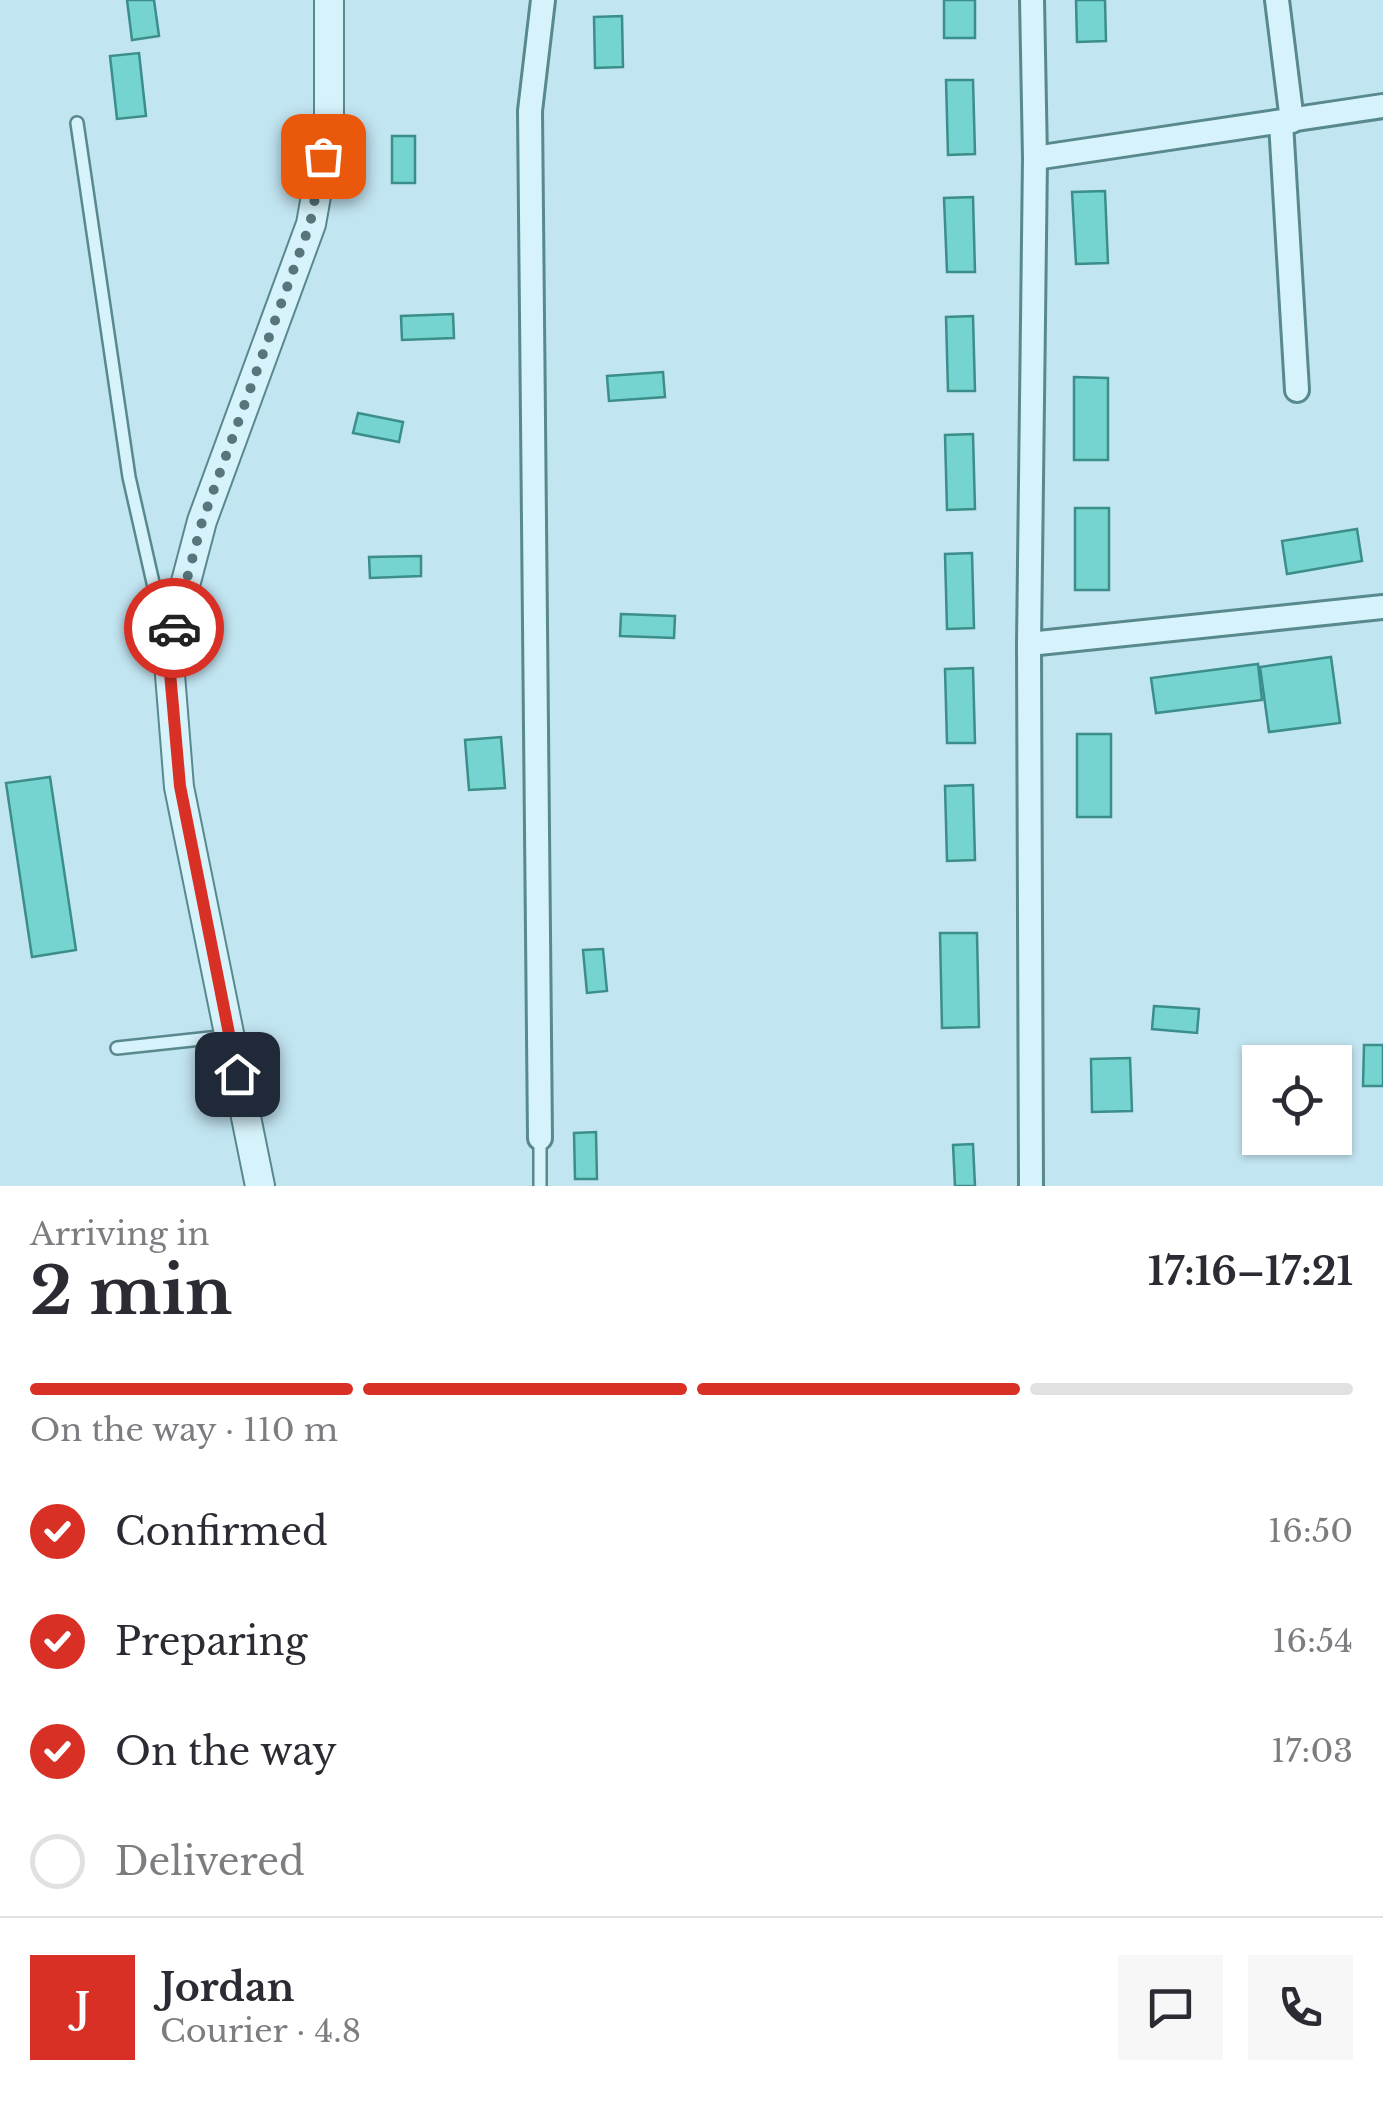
<!DOCTYPE html>
<html lang="en">
<head>
<meta charset="utf-8">
<style>
	body { margin:0; font-family:"Libre Baskerville",serif; background:#f7f7f7; color:#2b2b33; height:100vh; display:flex; flex-direction:column; font-size:38px; white-space:nowrap }
	* { box-sizing:border-box; margin:0 }
	p { font-size:32px; color:#7c7c81 }
	.icon { flex:none; width:55px; height:55px; fill:none; stroke:currentColor; stroke-width:2; stroke-linecap:round; stroke-linejoin:round }
	.map { position:relative; height:1186px; overflow:hidden }
	.panel { display:flex; flex-direction:column; background:#fff; flex:1 }
	.panel>* { flex:none }
	.fabs { position:absolute; left:1242px; top:1045px; display:grid; gap:20px }
	.fabs a { display:grid; place-items:center; width:110px; height:110px; border-radius:0px; background:#fff; box-shadow:0 2px 8px #0004; font-size:50px }
	.pin { position:absolute; display:grid; place-items:center; width:85px; height:85px; color:#fff; margin:-42px; border-radius:20px; box-shadow:0 5px 15px #0006 }
	.courier { position:absolute; display:grid; place-items:center; width:100px; height:100px; margin:-50px; border:8px solid #d93025; border-radius:50%; background:#fff; color:#222; box-shadow:0 2px 12px #0007 }
	.summary em { font-style:normal; font-weight:700 }
	.summary div { display:flex; flex-direction:column-reverse }
	.summary { display:flex; align-items:center; justify-content:space-between; height:170px; padding:0 30px }
	h1 { font-size:65px; font-weight:700; line-height:75px }
	.bar { display:grid; grid-template-columns:repeat(4,1fr); gap:15px 10px; align-content:center; height:120px; padding:0 30px }
	.bar i { height:12px; border-radius:8px; background:#e1e1e2 }
	.bar .on { background:#d93025 }
	.bar p { grid-column:span 4 }
	.line { display:flex; align-items:center; gap:25px; padding:0 30px; border-top:2px solid #e1e1e2 }
	.line div { flex:1 }
	.round { display:grid; place-items:center; flex:none; width:105px; height:105px; border-radius:0px; background:#f7f7f7 }
	ol { padding:0 30px; list-style:none }
	li { display:flex; align-items:center; gap:30px; height:110px }
	li p { margin-inline-start:auto }
	li .icon { padding:10px; border-radius:50%; background:#d93025; color:#fff; stroke-width:4 }
	li:last-child { color:#7c7c81 }
	li i { width:55px; height:55px; border:5px solid #e1e1e2; border-radius:50% }
	.map>svg:first-child { display:block }
	.building { fill:#75d3d0; stroke:#3b8e8a; stroke-width:2.5 }
	.lines { fill:none; stroke-linecap:round; stroke-linejoin:round }
	.service-casing { stroke:#58898d; stroke-width:16 }
	.minor-casing { stroke:#58898d; stroke-width:28 }
	.tertiary-casing { stroke:#58898d; stroke-width:32 }
	.service { stroke:#d6f2fb; stroke-width:11 }
	.minor { stroke:#d6f2fb; stroke-width:22 }
	.tertiary { stroke:#d6f2fb; stroke-width:28 }
	.done { stroke:#57767c; stroke-width:10; stroke-dasharray:0 18 }
	.route { stroke:#d93025; stroke-width:12 }
</style>
</head>
<body>
<div class="map">
<svg width="1383" height="1186" viewBox="0 0 1383 1186">
	<rect width="100%" height="100%" fill="#c2e5f2"/>
	<g class="building">
		<path d="M127 0H154L159 36 132 40Z"/>
		<rect x="944" y="0" width="31" height="38"/>
		<path d="M1076 0H1105L1106 41 1077 42Z"/>
		<path d="M622 16 623 67 595 68 594 17Z"/>
		<path d="M139 53 146 116 117 119 110 56Z"/>
		<path d="M946 80H973L975 154 948 155Z"/>
		<rect x="392" y="136" width="23" height="47"/>
		<path d="M1105 191 1108 263 1076 264 1072 192Z"/>
		<path d="M973 197 975 272H947L944 198Z"/>
		<path d="M453 314 454 338 402 340 401 316Z"/>
		<path d="M973 316 975 391H948L946 317Z"/>
		<path d="M663 372 665 397 609 401 607 376Z"/>
		<path d="M1074 377 1108 378V460H1074Z"/>
		<path d="M358 413 403 422 399 442 353 433Z"/>
		<path d="M973 434 975 509 947 510 945 435Z"/>
		<rect x="1075" y="508" width="34" height="82"/>
		<path d="M1357 529 1362 561 1287 574 1282 541Z"/>
		<path d="M972 553 974 628 947 629 945 554Z"/>
		<path d="M421 556V576L370 578 369 557Z"/>
		<path d="M621 614 675 616 674 638 620 636Z"/>
		<path d="M1331 657 1340 723 1269 732 1260 667Z"/>
		<path d="M1258 664 1262 700 1156 713 1151 678Z"/>
		<path d="M973 668 975 743H947L945 669Z"/>
		<rect x="1077" y="734" width="34" height="83"/>
		<path d="M501 737 505 788 469 790 465 740Z"/>
		<path d="M50 777 76 950 32 957 6 783Z"/>
		<path d="M973 785 975 860 947 861 945 786Z"/>
		<path d="M940 933H977L979 1027 942 1028Z"/>
		<path d="M603 949 607 991 587 993 583 950Z"/>
		<path d="M1154 1006 1199 1009 1197 1033 1152 1029Z"/>
		<path d="M1364 1045H1383V1086H1363Z"/>
		<path d="M1130 1058 1132 1111 1092 1112 1091 1059Z"/>
		<path d="M596 1132 597 1179H575L574 1133Z"/>
		<path d="M973 1144 975 1186H955L953 1145Z"/>
	</g>
	<g class="lines">
		<defs>
			<g id="service">
				<path d="M77 123 129 477 164 631"/>
				<path d="M117 1048 229 1036"/>
				<path d="M540 1186V1138"/>
			</g>
			<g id="minor">
				<path d="M1277 0 1292 121"/>
				<path d="M1281 123 1297 390"/>
				<path d="M1035 158 1383 106"/>
				<path d="M1029 644 1383 607"/>
				<path d="M540 1138 530 111 543 0"/>
				<path d="M1031 1186 1029 644 1035 158 1032 0"/>
			</g>
			<path id="tertiary" d="M260 1186 179 787 168 650 202 521 311 224 329 123V0"/>
		</defs>
		<use href="#service" class="service-casing"/>
		<use href="#minor" class="minor-casing"/>
		<use href="#tertiary" class="tertiary-casing"/>
		<use href="#service" class="service"/>
		<use href="#minor" class="minor"/>
		<use href="#tertiary" class="tertiary"/>
	</g>
	<g class="lines">
		<path class="done" d="M174 628 202 522 310 224 323 156"/>
		<path class="route" d="M174 628 168 650 180 786 237 1074"/>
	</g>
</svg>
<div class="fabs">
<a><svg class="icon" aria-label="locate" viewBox="0 0 24 24"><circle cx="12" cy="12" r="6"/><path d="M12 2v4M12 18v4M2 12h4M18 12h4"/></svg></a>
</div>
<div class="pin" style="left:323px;top:156px;background:#ea580c"><svg class="icon" aria-label="bag" viewBox="0 0 24 24"><path d="M5 8h14l-1 12H6zM9 8a3 3 0 0 1 6 0"/></svg></div>
<div class="pin" style="left:237px;top:1074px;background:#1f2937"><svg class="icon" aria-label="home" viewBox="0 0 24 24"><path d="M3 11l9-7 9 7M6 9v11h12V9"/></svg></div>
<div class="courier" style="left:174px;top:628px"><svg class="icon" aria-label="car" viewBox="0 0 24 24"><path d="M5 17H2v-5l4-1 3-4h7l3 4 3 1v5h-3M9 17h6M6 11h13"/><circle cx="7" cy="17" r="2"/><circle cx="17" cy="17" r="2"/></svg></div>
</div>
<section class="panel">
<div class="summary"><div><h1>2 min</h1><p>Arriving in</p></div><em>17:16–17:21</em></div>
<div class="bar"><i class="on"></i><i class="on"></i><i class="on"></i><i></i><p>On the way · 110 m</p></div>
<ol>
<li><svg class="icon" aria-label="check" viewBox="0 0 24 24"><path d="M5 12l5 5 9-10"/></svg>Confirmed<p>16:50</p></li>
<li><svg class="icon" aria-label="check" viewBox="0 0 24 24"><path d="M5 12l5 5 9-10"/></svg>Preparing<p>16:54</p></li>
<li><svg class="icon" aria-label="check" viewBox="0 0 24 24"><path d="M5 12l5 5 9-10"/></svg>On the way<p>17:03</p></li>
<li><i></i>Delivered</li>
</ol>
<div class="line" style="height:180px"><b class="round" style="background:#d93025;color:#fff">J</b><div><b>Jordan</b><p>Courier · 4.8</p></div><a class="round"><svg class="icon" aria-label="chat" viewBox="0 0 24 24"><path d="M4 5h16v11H9l-5 4z"/></svg></a><a class="round"><svg class="icon" aria-label="phone" viewBox="0 0 24 24"><path d="M5 4h4l2 5-3 2q2 4 5 5l2-3 5 2v4C11 20 4 13 5 4z"/></svg></a></div>
</section>
</body>
</html>
